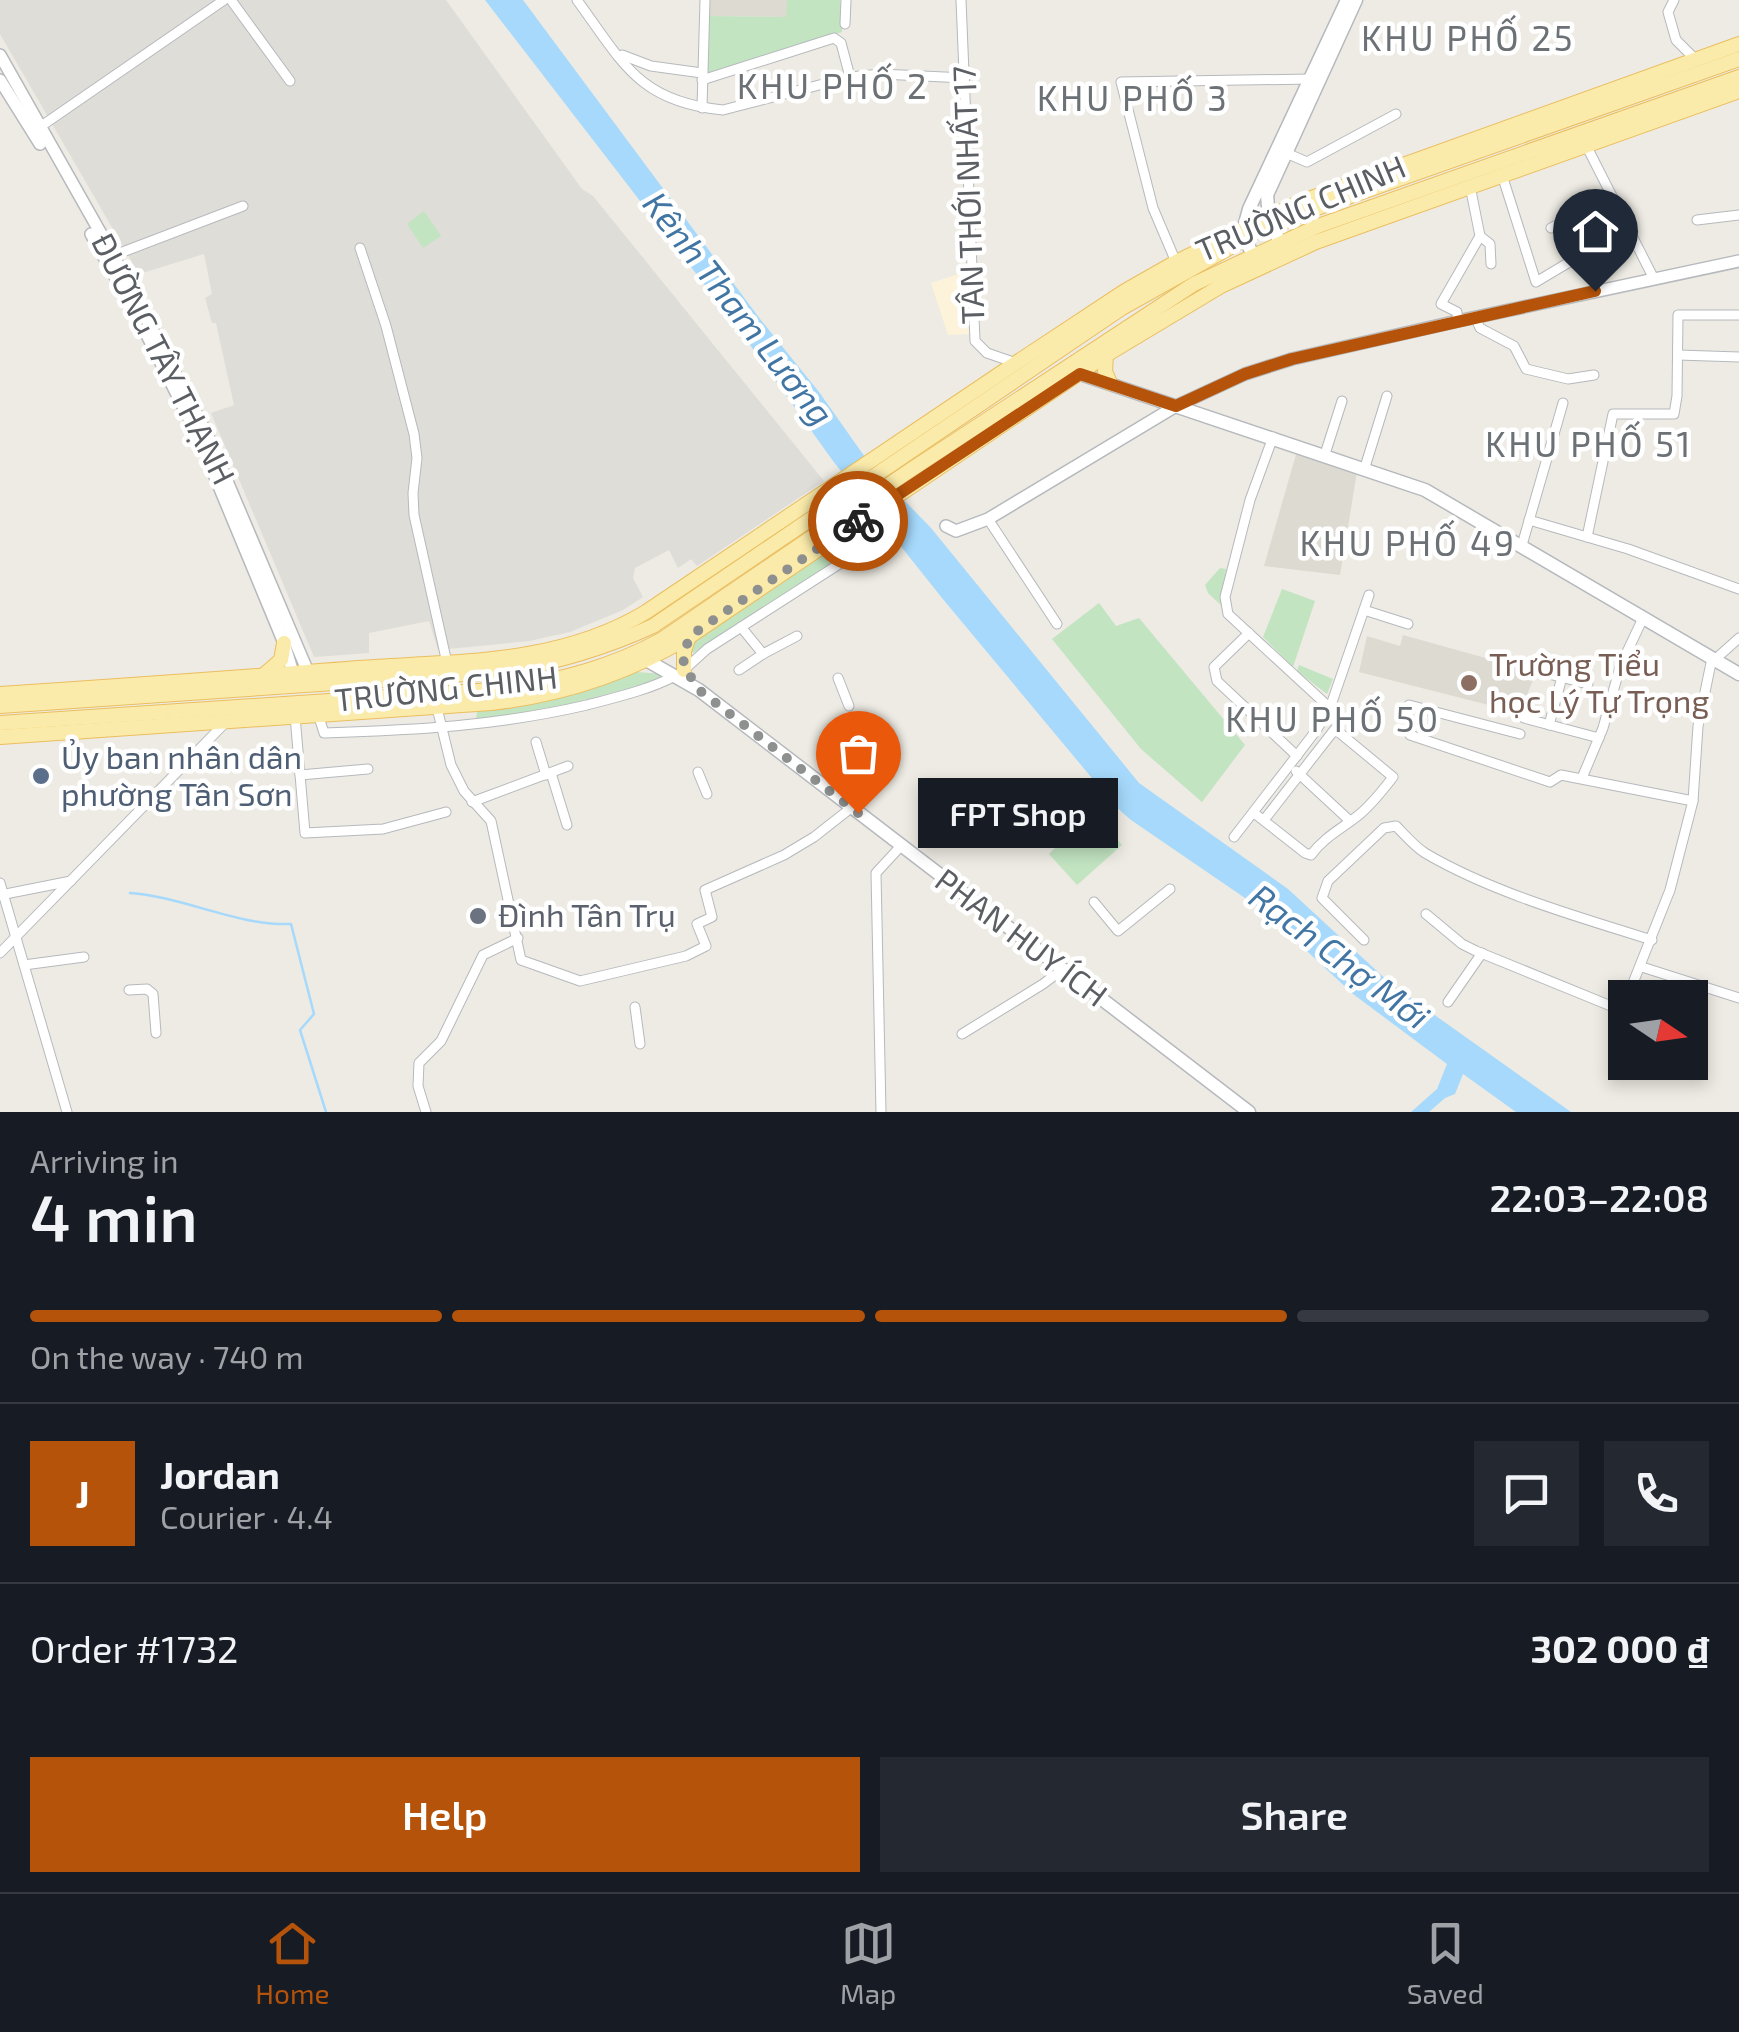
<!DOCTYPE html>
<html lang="en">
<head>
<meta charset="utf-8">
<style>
	body { margin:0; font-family:"Exo 2",sans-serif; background:#242831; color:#f1f3f6; height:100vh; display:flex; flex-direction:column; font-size:38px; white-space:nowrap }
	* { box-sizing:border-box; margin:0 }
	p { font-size:32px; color:#9ea1a6 }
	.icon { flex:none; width:55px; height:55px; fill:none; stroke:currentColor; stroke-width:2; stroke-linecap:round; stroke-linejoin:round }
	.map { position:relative; height:1112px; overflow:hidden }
	.side { display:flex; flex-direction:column; background:#171b24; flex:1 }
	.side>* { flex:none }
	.needle { width:65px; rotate:103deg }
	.buttons { position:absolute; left:1608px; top:980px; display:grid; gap:20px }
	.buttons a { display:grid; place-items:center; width:100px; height:100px; border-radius:0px; background:#171b24; box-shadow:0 5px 15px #0003; font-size:50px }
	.pin { position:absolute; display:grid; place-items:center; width:85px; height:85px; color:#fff; margin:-102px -42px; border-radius:50% 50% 50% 0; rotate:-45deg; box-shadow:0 0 10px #0007 }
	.pin .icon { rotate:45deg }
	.courier { position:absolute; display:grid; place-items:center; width:100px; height:100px; margin:-50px; border:8px solid #b45309; border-radius:50%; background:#fff; color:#222; box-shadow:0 2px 12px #0007 }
	.bubble { position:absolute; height:70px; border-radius:0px; background:#171b24; box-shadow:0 5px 15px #0003; font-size:32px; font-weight:600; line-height:70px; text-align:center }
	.headline em { font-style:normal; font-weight:600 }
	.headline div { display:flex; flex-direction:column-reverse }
	.headline { display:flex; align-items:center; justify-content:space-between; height:170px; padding:0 30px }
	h1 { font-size:65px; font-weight:600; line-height:75px }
	.bar { display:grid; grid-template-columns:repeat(4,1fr); gap:15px 10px; align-content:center; height:120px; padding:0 30px }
	.bar i { height:12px; border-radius:8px; background:#363941 }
	.bar .on { background:#b45309 }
	.bar p { grid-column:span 4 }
	.line { display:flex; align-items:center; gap:25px; padding:0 30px; border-top:2px solid #363941 }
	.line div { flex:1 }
	.round { display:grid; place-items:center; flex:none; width:105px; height:105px; border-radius:0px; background:#242831 }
	.cta { display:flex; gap:20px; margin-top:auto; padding:20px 30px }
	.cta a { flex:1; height:115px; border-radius:0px; background:#b45309; color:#fff; font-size:40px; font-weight:600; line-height:115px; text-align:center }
	.cta a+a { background:#242831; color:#f1f3f6 }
	.tab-bar { display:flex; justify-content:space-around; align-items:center; height:140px; border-top:2px solid #363941; background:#171b24; font-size:28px; color:#9ea1a6 }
	.tab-bar a { display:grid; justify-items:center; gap:5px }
	.tab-bar .on { color:#b45309 }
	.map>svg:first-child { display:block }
	.commercial { fill:#fcf3da }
	.industrial { fill:#dfddd8 }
	.education { fill:#dddad1 }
	.green { fill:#c2e4c1 }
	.water { fill:#a6d9fb }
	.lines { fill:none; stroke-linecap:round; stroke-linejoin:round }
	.stream { stroke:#a6d9fb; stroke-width:2.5 }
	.minor-casing { stroke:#b6b9bd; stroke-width:11 }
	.tertiary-casing { stroke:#b6b9bd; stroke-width:14 }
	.secondary-casing { stroke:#b5b8bd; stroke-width:15 }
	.primary-casing { stroke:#ebbe5f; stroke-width:16 }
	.minor { stroke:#fff; stroke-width:9 }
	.tertiary { stroke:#fff; stroke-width:11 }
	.secondary { stroke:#fff; stroke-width:12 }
	.primary { stroke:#fbebaa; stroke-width:14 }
	.done { stroke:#8e9090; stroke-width:10; stroke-dasharray:0 18 }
	.route { stroke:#b45309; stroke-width:12 }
	.education-dot { fill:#8d6e63; stroke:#fff; stroke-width:4 }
	.service-dot { fill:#5c6f8a; stroke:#fff; stroke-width:4 }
	.worship-dot { fill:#6b7280; stroke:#fff; stroke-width:4 }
	.labels { text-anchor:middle; stroke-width:9; stroke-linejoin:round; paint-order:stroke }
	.street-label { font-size:32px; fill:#5b5f63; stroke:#fff }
	.education-label { font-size:32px; fill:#785e54; stroke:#fff; text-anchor:start }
	.service-label { font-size:32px; fill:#4e5e75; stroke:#fff; text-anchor:start }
	.worship-label { font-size:32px; fill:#5b616d; stroke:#fff; text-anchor:start }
	.neighbourhood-label { font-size:35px; letter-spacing:2.5px; fill:#6c7175; stroke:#fff }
	.water-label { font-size:35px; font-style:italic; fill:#4175a4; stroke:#fff }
</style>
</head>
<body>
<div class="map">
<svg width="1739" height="1112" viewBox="0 0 1739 1112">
	<rect width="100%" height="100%" fill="#edebe3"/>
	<path class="commercial" d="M971 270 972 334 948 335 931 283Z"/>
	<path class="industrial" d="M0 0H446L582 189 593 196 824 481 697 566 691 559 678 568 669 550 635 568 633 578 643 597 623 610 570 632 529 641 438 650 429 621 369 633V653L314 657 211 413 234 405 216 323H212L205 298 212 294 204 254 139 274 0 34Z"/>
	<g class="education">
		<path d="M709 0H787V17L709 16Z"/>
		<path d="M1297 451 1357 472 1340 575 1264 566Z"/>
		<path d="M1403 635 1536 672 1520 713 1359 672 1367 636 1400 646Z"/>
	</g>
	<g class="green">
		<path d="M787 0H840L842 32 704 76 709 16 786 17Z"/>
		<path d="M424 211 441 236 423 248 407 224Z"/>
		<path d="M871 521 880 534 693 653 689 649 692 638Z"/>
		<path d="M1220 568 1226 569 1221 605 1208 593 1205 585Z"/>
		<path d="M1282 589 1315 601 1293 667 1263 637Z"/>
		<path d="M1099 603 1116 626 1139 618 1245 745 1202 802 1141 749 1052 639Z"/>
		<path d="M1299 665 1333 679 1327 694 1297 671Z"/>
		<path d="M637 672 662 674 668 678 558 707 476 720 477 711 482 708Z"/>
		<path d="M1078 795 1122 845 1077 885 1049 854 1060 843 1045 826Z"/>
	</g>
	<path class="water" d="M485 0H523L760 319 819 392 872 467 931 528 1139 783 1288 889 1391 984 1571 1112H1516L1463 1074 1455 1094 1445 1098 1429 1112H1411L1437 1089 1447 1064 1353 994 1264 911 1131 820 1116 807 942 598 833 461 735 324Z"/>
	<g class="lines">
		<path class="stream" d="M130 893C185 897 236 926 291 924L314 1014 300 1030 326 1112"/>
		<defs>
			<g id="minor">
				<path d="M231 0 290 81"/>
				<path d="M577 0C623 63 639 102 723 110L850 77 881 74 965 78"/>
				<path d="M961 0 975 341 987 353 1016 363"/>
				<path d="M1674 0 1668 12 1676 40 1696 60"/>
				<path d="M845 24 846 0"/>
				<path d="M622 55 651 66 702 73"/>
				<path d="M702 80 834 38 841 43 850 77"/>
				<path d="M702 108 705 0"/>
				<path d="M37 129 224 0"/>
				<path d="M1586 145 1654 279"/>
				<path d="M1286 153 1307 162 1396 114"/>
				<path d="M1502 175 1536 282 1628 227"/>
				<path d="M1470 186 1480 236 1490 244 1491 264"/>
				<path d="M1697 220 1739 215"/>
				<path d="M1551 228 1611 196"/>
				<path d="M360 248 386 326 414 434 417 458 413 493 414 515 447 663"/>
				<path d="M107 258 243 206"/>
				<path d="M1176 262 1153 208 1121 82 1310 79"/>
				<path d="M1475 317 1480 328 1514 346 1526 369 1568 379 1594 375"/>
				<path d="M1458 321 1457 312 1441 304 1480 236"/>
				<path d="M1678 355 1739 357"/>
				<path d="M1273 437 1250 500 1225 597 1228 614 1330 708"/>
				<path d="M1325 454 1342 401"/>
				<path d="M1365 467 1387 396"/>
				<path d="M988 519 1057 624"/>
				<path d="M1529 520 1628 549 1739 589"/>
				<path d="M1587 537 1613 414H1674L1677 396 1678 315H1739"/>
				<path d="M1522 545 1563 403"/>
				<path d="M1364 610 1408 624"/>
				<path d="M741 627 763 654 797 636"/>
				<path d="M1249 633 1214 667 1217 681 1297 756"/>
				<path d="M684 670 707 649 886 534"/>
				<path d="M739 670 763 654"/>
				<path d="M1541 672 1588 684"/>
				<path d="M838 678 849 706"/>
				<path d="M1409 705 1520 734"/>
				<path d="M437 708 451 765 464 791 491 821 521 960 580 981 686 956 706 946 697 924 712 917 705 890 784 855 814 837 851 808"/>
				<path d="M318 714 324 733C417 730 496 726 587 705 617 697 648 690 675 676"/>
				<path d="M295 716 305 833 383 829 446 812"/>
				<path d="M1524 718 1599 738"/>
				<path d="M1549 725 1562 677"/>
				<path d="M1410 735 1550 782 1561 775 1693 801"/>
				<path d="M536 742 546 775"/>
				<path d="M1296 771 1350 821"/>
				<path d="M698 772 707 794"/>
				<path d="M551 773 567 825"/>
				<path d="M300 775 368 769"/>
				<path d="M1582 778 1603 728 1620 667 1643 618"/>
				<path d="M472 802 568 766"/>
				<path d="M1254 813 1305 853 1311 855C1324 837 1343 828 1360 814 1373 803 1383 790 1393 777L1335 729 1264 820"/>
				<path d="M1234 837 1315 732 1330 708 1369 595"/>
				<path d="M0 883 67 1112"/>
				<path d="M0 895 71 881"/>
				<path d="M1094 902 1118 931 1170 889"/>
				<path d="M1426 914 1462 944 1476 951 1611 1006 1618 1007 1625 1001"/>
				<path d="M1364 940 1322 898 1328 881 1384 828 1396 826C1405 835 1414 846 1425 853 1491 892 1578 917 1652 940"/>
				<path d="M0 953 225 723"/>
				<path d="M24 965 84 957"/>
				<path d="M1642 967 1739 998"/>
				<path d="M129 990 147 989 153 994 156 1033"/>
				<path d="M1627 998 1670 890 1693 801 1698 726 1711 663 1739 638"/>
				<path d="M1448 1002 1482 953"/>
				<path d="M635 1007 640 1044"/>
				<path d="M962 1034 1043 984 1063 969"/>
				<path d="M426 1112 418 1086 419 1063 441 1041 483 955 518 938"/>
				<path d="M881 1112 876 873 900 847"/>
			</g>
			<g id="tertiary">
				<path d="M0 55 113 255 207 434 308 672"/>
				<path d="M0 80 40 144"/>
				<path d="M91 234 126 296"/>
				<path d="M147 335 199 438 284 643 293 673"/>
				<path d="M946 526 956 531 988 519 1176 406 1245 374 1292 359 1458 321 1739 261"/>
			</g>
			<g id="secondary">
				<path d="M1283 250 1269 218 1267 195 1356 0"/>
				<path d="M1255 262 1243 231 1249 209 1347 0"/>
				<path d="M1071 371 1425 490 1739 674"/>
				<path d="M648 661 699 690 1249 1112"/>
			</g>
			<g id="primary">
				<path d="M1260 232 1317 208 1739 59"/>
				<path d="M1106 355 1105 371 1110 383"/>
				<path d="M684 670V651L689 636"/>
				<path d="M265 674 281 660 284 643"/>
				<path d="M0 694C119 686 238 678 358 668 457 661 558 665 646 612L1016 363 1125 291 1176 262 1303 201 1739 44"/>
				<path d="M0 706 496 672C552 664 601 650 653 626L1122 308 1236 244"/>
				<path d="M0 723 507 689C562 679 612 667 661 640L912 469 1194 284 1318 226 1739 77"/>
				<path d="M0 737 491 703C563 695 628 674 690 636L1106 355 1221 286 1316 242 1739 91"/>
			</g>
		</defs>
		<use href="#minor" class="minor-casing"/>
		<use href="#tertiary" class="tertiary-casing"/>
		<use href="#secondary" class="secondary-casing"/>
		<use href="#primary" class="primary-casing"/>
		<use href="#minor" class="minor"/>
		<use href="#tertiary" class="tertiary"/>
		<use href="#secondary" class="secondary"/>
		<use href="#primary" class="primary"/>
	</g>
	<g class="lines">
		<path class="done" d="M858 813 699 690C684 664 678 668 690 636L858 521"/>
		<path class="route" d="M858 521 1080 374 1176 406 1245 374 1292 359 1595 291"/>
	</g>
	<circle class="education-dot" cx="1469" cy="683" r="10"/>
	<circle class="service-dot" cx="41" cy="776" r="10"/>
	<circle class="worship-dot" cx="478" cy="916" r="10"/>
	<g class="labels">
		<g class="street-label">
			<text transform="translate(969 195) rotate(-92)" y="11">TÂN THỚI NHẤT 17</text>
			<text transform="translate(1301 209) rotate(-23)" y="11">TRƯỜNG CHINH</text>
			<text transform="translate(163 359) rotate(63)" y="11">ĐƯỜNG TÂY THẠNH</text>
			<text transform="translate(446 689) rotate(-6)" y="11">TRƯỜNG CHINH</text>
			<text transform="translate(1021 938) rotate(37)" y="11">PHAN HUY ÍCH</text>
		</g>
		<g class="education-label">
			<text x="1489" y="676">Trường Tiểu<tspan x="1489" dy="37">học Lý Tự Trọng</tspan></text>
		</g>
		<g class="service-label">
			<text x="61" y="769">Ủy ban nhân dân<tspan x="61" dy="37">phường Tân Sơn</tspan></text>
		</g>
		<g class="worship-label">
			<text x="498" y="927">Đình Tân Trụ</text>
		</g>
		<g class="neighbourhood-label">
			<text x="1468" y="51">KHU PHỐ 25</text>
			<text x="833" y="99">KHU PHỐ 2</text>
			<text x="1133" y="111">KHU PHỐ 3</text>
			<text x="1589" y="457">KHU PHỐ 51</text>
			<text x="1408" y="556">KHU PHỐ 49</text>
			<text x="1333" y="732">KHU PHỐ 50</text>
		</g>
		<g class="water-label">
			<text transform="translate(738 309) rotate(52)" y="12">Kênh Tham Lương</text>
			<text transform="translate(1339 957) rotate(37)" y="12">Rạch Chợ Mới</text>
		</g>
	</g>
</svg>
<div class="buttons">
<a><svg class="needle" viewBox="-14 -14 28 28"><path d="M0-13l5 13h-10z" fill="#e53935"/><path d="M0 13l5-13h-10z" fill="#9ea1a6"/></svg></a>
</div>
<div class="pin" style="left:858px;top:813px;background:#ea580c"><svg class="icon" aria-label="bag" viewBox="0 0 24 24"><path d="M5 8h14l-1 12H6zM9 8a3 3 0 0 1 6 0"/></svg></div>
<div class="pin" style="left:1595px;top:291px;background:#1f2937"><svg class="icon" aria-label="home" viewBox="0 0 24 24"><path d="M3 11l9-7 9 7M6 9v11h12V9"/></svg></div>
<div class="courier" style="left:858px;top:521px"><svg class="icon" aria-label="bike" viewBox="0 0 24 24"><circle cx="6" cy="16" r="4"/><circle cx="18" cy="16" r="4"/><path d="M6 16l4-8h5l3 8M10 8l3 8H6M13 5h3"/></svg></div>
<div class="bubble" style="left:918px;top:778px;width:200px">FPT Shop</div>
</div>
<section class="side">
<div class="headline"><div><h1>4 min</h1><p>Arriving in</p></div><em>22:03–22:08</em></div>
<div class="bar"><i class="on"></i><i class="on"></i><i class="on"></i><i></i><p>On the way · 740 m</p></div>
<div class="line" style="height:180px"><b class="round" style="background:#b45309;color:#fff">J</b><div><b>Jordan</b><p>Courier · 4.4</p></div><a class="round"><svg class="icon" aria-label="chat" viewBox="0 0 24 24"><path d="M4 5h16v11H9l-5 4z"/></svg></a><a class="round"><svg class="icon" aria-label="phone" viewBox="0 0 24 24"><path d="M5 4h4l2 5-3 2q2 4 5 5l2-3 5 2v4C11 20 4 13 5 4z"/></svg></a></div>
<div class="line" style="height:130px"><div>Order #1732</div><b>302 000 ₫</b></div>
<div class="cta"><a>Help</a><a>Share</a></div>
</section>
<nav class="tab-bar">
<a class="on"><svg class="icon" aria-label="home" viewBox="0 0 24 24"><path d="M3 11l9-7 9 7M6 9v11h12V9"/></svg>Home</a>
<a><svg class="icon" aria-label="map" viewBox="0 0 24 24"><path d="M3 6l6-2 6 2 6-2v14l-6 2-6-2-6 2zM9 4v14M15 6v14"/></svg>Map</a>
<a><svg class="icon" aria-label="saved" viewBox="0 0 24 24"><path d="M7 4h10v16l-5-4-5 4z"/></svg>Saved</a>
</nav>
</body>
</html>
